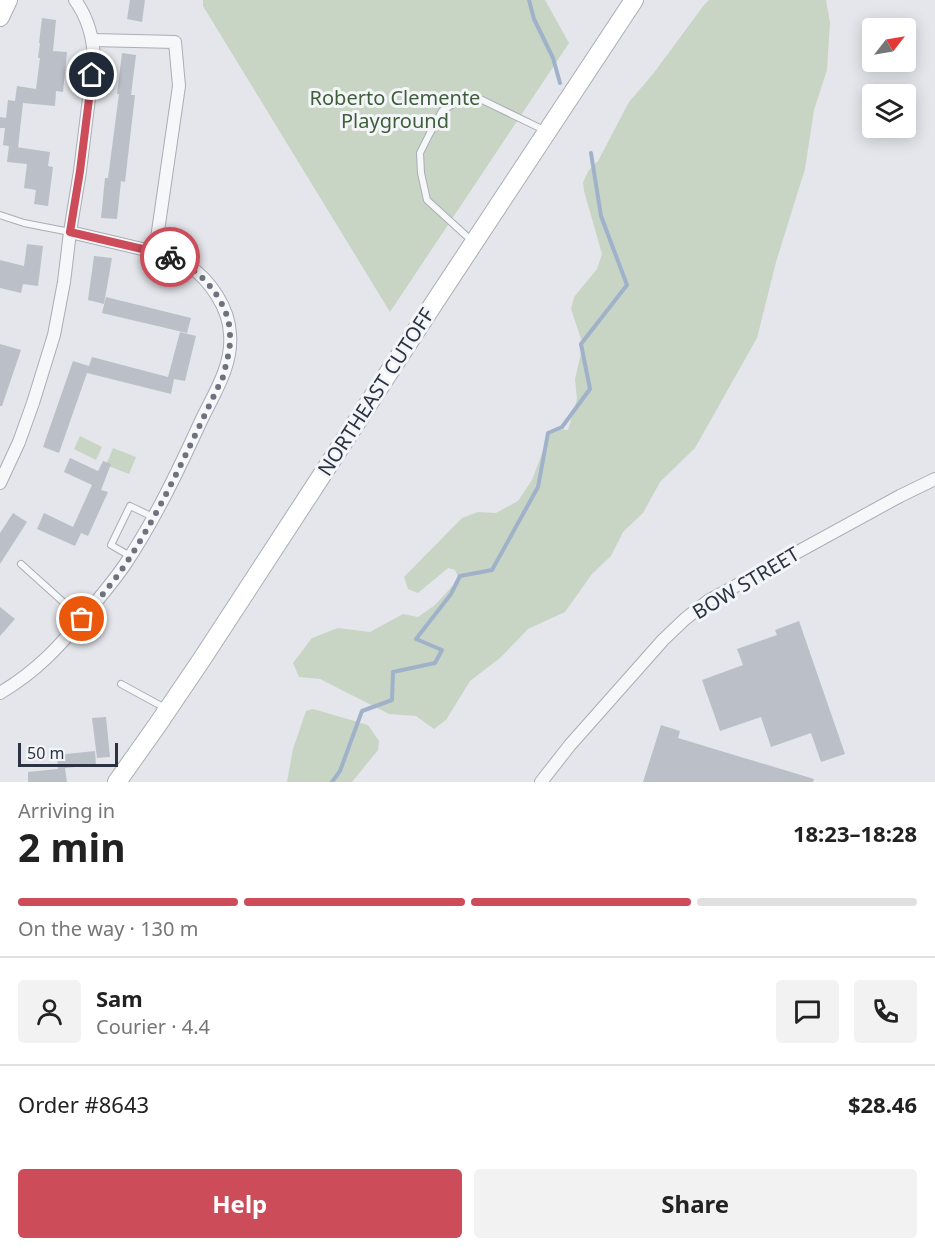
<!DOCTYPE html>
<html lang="en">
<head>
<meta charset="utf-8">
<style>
	body { margin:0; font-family:"Noto Sans",sans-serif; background:#f2f2f2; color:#222; height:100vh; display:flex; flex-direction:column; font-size:22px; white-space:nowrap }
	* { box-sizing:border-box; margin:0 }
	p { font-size:20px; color:#767676 }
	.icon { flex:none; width:33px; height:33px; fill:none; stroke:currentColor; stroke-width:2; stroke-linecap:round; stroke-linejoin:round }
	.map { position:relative; height:782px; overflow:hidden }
	.drawer { display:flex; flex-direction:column; background:#fff; flex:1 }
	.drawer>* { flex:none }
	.needle { width:39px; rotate:59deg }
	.buttons { position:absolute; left:862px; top:18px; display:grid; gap:12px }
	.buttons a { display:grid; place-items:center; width:54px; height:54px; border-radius:6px; background:#fff; box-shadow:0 3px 15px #0003; font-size:30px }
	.scale { position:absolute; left:18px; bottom:15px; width:100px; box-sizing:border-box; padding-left:6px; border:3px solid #2b3343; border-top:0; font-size:16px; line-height:21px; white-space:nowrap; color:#2b3343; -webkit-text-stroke:4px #f3f5f8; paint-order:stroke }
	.pin { position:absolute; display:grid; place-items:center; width:51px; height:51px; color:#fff; margin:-26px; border:3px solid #fff; border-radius:50%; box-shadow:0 2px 6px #0007 }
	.courier { position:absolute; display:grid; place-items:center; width:60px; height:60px; margin:-30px; border:4px solid #cd4c5a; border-radius:50%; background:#fff; color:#222; box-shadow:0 2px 8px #0007 }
	.summary em { font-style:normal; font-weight:700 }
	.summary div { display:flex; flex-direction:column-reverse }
	.summary { display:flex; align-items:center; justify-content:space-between; height:102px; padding:0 18px }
	h1 { font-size:39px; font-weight:700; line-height:45px }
	.bar { display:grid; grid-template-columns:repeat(4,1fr); gap:9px 6px; align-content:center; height:72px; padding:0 18px }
	.bar i { height:8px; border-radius:4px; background:#e0e0e0 }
	.bar .selected { background:#cd4c5a }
	.bar p { grid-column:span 4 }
	.line { display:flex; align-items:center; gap:15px; padding:0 18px; border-top:2px solid #e0e0e0 }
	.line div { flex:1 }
	.round { display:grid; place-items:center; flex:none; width:63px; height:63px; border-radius:6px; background:#f2f2f2 }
	.cta { display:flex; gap:12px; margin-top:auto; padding:12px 18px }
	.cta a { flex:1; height:69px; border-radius:6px; background:#cd4c5a; color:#fff; font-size:24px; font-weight:700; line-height:69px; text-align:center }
	.cta a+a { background:#f2f2f2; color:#222 }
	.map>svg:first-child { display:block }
	.green { fill:#c8d5c5 }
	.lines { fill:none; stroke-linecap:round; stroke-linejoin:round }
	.stream { stroke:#a0b2ca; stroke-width:4 }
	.building { fill:#bbbfc8 }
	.lane-casing { stroke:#a9adb5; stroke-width:8 }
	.street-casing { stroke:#a9adb5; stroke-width:14 }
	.secondary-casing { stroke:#a9adb5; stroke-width:20 }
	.lane { stroke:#f6f7f9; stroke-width:6 }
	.street { stroke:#f6f7f9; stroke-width:12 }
	.secondary { stroke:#fff; stroke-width:18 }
	.done { stroke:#6c727e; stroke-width:6; stroke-dasharray:0 10.8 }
	.route { stroke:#cd4c5a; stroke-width:8 }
	.labels { text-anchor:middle; stroke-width:6; stroke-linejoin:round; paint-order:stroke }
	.park-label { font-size:20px; fill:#3e5f39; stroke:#f3f5f8 }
	.street-label { font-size:20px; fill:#2b3343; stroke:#f3f5f8 }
</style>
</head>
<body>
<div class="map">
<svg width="935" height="782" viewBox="0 0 935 782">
	<rect width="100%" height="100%" fill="#e4e6eb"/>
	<g class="green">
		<path d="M203 0H545L569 43 390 312 203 6Z"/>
		<path d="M709 0H826L830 22 827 70 814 110 805 169 776 262 757 338 695 448 660 482 643 513 623 532 611 556 592 574 565 612 528 629 500 658 470 681 446 720 434 729 416 716 389 714 320 679 299 677 293 663 312 638 338 628 370 632 403 614 418 617 435 605 459 579 455 570 448 568 418 593 408 589 404 577 462 518 478 512 496 513 518 501 532 480 549 435 557 429 568 430 577 399 575 379 583 345 571 309 574 297 597 269 602 254 584 191 583 182 589 170 598 161 629 102 653 74 704 5Z"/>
		<path d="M80 436 102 447 96 460 74 449Z"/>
		<path d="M113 448 136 457 129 474 106 465Z"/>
		<path d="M313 709 368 725 379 741 378 750 352 782H287L293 749 306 711Z"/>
	</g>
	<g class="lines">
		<g class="stream">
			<path d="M529 0 534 19 553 58 560 83"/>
			<path d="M332 782 340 771 362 711 392 700 393 672 435 663 442 650 416 639 451 594 460 576 492 570 538 487 548 433 562 427 590 389 581 344 627 285 601 216 591 153"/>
		</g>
	</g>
	<g class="building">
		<path d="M130 0H145L142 22 127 19Z"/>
		<path d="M42 18 56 20 53 51 67 52 63 92 56 91 55 106 23 103 18 148 3 145 5 128H0V117L6 118 8 100 15 101 17 86 36 89 40 58H38L40 43H39Z"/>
		<path d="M122 53 136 55 131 95H135L125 182 121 181 117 219 101 218 105 178H108L119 94H117Z"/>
		<path d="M9 146 50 152 48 166 53 167 48 206 34 204 36 190 24 188 27 164 7 162Z"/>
		<path d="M27 244 43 246 38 286 23 284 21 293 0 288V260L24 266Z"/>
		<path d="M94 256 112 258 104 304 88 300Z"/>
		<path d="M106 297 191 318 187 333 102 313Z"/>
		<path d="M180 332 196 336 185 381 174 379 171 394 87 373 59 453 43 447 73 361 89 366 92 357 168 377Z"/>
		<path d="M0 344 21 350 2 406H0Z"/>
		<path d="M70 458 98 471 103 461 111 464 101 490 108 492 88 536 81 533 75 546 37 529 44 513 73 527 92 485 64 472Z"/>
		<path d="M13 513 27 522 0 564V533Z"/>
		<path d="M0 607 15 619 0 636Z"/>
		<path d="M799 621 845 754 821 762 811 733 771 747 761 717 720 731 702 680 743 665 737 649 777 635 775 630Z"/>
		<path d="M106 717 110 757 97 758 92 718Z"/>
		<path d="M661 725 680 731 678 738 814 779 813 782H643Z"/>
		<path d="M95 751 96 765 65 768 67 782H28V772L58 769 57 755Z"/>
	</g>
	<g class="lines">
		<defs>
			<g id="lane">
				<path d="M0 215 24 223 70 232"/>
				<path d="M472 241 427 200 421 173 420 153 429 135 442 111 461 99 478 98 544 130"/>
				<path d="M130 556 111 545 130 506 153 517"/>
				<path d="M21 564 82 619"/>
				<path d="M121 684 165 708"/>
			</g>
			<g id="street">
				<path d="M70 232 155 252"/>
				<path d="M0 483 19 442 33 403 54 335 64 282 70 232 80 171 94 58C93 36 88 18 75 0"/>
				<path d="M0 693C37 671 59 647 86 614 100 597 114 581 126 563 155 519 178 471 200 423 213 395 233 366 230 334 229 308 210 280 189 266 179 259 166 256 155 252L179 86 175 42 93 40"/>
				<path d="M541 782 570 745 663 640 685 619 708 601 900 496 935 479"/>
			</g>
			<g id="secondary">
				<path d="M0 17 8 0"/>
				<path d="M117 782 158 724 202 659 440 294 634 0"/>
			</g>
		</defs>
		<use href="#lane" class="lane-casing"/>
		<use href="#street" class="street-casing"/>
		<use href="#secondary" class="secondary-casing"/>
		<use href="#lane" class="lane"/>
		<use href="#street" class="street"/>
		<use href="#secondary" class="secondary"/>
	</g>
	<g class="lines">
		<path class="done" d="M82 619C97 601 112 584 125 565 164 506 192 440 223 377 226 363 231 349 230 335 230 302 200 268 170 257"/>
		<path class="route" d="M92 75 80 171 70 232 155 252 170 257"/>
	</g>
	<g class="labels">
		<g class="park-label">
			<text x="395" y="105">Roberto Clemente<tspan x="395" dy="23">Playground</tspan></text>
		</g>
		<g class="street-label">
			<text transform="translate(376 392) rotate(-57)" y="7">NORTHEAST CUTOFF</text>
			<text transform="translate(746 583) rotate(-31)" y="7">BOW STREET</text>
		</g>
	</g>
</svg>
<div class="buttons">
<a><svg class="needle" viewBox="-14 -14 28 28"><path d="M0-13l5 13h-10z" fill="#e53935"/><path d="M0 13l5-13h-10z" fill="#767676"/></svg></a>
<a><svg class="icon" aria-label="layers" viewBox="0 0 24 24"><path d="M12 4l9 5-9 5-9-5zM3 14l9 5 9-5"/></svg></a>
</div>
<div class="scale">50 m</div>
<div class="pin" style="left:82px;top:619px;background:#ea580c"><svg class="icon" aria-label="bag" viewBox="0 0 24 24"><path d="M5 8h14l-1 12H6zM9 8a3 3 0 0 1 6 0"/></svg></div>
<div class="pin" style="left:92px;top:75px;background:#1f2937"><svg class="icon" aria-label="home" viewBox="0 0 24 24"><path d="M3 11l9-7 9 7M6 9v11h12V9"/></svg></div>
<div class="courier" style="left:170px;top:257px"><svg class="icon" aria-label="bike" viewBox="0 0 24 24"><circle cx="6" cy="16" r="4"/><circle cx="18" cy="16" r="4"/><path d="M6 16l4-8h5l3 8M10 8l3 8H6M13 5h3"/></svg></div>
</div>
<section class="drawer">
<div class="summary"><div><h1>2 min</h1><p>Arriving in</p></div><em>18:23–18:28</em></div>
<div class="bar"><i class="selected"></i><i class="selected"></i><i class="selected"></i><i></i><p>On the way · 130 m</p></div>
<div class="line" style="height:108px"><a class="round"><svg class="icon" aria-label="person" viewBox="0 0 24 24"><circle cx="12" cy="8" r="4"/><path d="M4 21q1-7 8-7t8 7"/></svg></a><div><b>Sam</b><p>Courier · 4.4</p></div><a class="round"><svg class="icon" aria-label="chat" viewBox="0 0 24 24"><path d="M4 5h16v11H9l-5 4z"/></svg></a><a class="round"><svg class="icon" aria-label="phone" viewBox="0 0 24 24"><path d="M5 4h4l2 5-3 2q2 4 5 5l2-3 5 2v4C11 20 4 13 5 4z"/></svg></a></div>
<div class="line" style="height:78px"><div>Order #8643</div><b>$28.46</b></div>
<div class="cta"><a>Help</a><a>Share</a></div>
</section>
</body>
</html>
